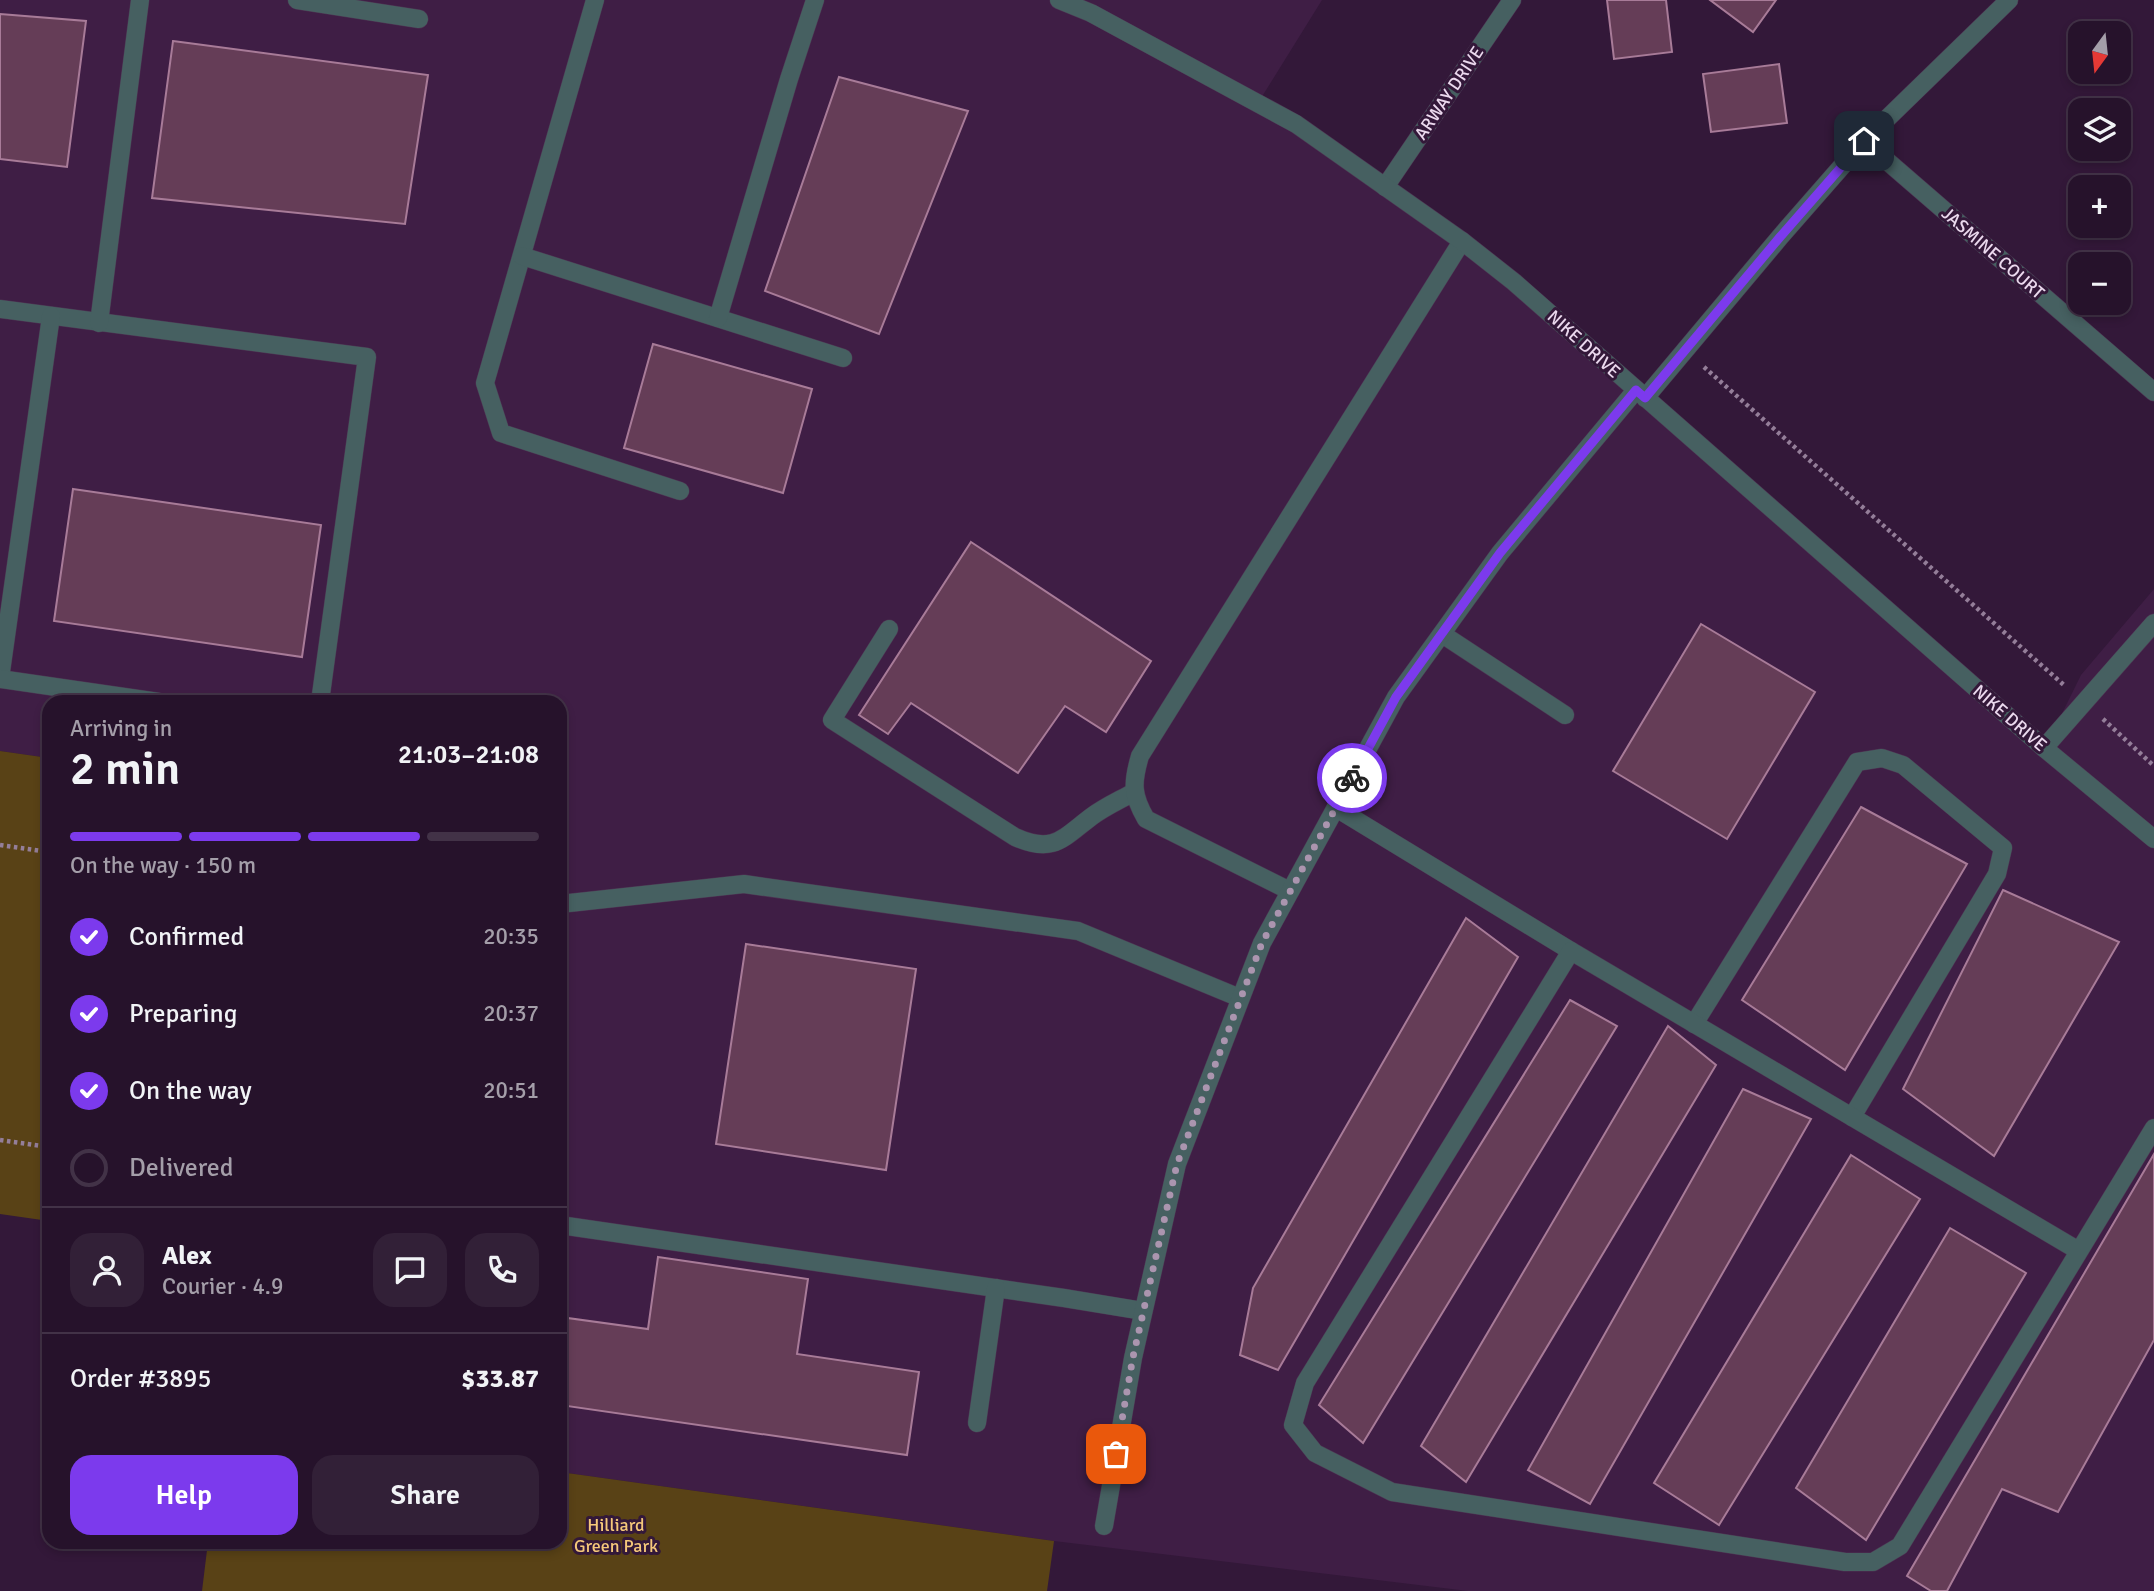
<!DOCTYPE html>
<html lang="en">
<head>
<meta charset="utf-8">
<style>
	body { margin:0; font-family:Signika,sans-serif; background:#322037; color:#f1f3f6; height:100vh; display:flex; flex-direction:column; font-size:26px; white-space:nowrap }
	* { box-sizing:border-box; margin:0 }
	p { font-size:23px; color:#a49ea9 }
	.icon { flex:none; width:38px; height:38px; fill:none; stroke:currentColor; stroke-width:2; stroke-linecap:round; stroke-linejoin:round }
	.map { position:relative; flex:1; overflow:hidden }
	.sheet { position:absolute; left:42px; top:695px; width:525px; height:854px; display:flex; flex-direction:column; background:#26122b; border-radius:21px; box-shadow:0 4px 10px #0003,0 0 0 2px #423247 }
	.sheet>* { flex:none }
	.needle { width:46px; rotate:195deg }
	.buttons { position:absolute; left:2068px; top:21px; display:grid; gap:14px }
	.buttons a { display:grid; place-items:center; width:63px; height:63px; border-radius:14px; background:#26122b; box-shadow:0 4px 10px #0003,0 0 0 2px #423247; font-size:35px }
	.pin { position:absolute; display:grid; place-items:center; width:60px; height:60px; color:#fff; margin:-30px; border-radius:14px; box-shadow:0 4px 10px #0006 }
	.courier { position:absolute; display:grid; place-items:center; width:70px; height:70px; margin:-35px; border:5px solid #7c3aed; border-radius:50%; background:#fff; color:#222; box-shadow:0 2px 9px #0007 }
	.head em { font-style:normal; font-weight:600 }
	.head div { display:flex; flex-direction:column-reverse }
	.head { display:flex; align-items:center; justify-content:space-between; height:119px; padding:0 28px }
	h1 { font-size:46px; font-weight:600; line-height:52px }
	.bar { display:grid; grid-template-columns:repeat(4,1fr); gap:10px 7px; align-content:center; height:84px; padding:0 28px }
	.bar i { height:9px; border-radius:5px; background:#423247 }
	.bar .selected { background:#7c3aed }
	.bar p { grid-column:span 4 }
	.line { display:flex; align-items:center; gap:18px; padding:0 28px; border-top:2px solid #423247 }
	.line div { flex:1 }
	.round { display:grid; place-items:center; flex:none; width:74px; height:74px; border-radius:21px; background:#322037 }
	ol { padding:0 28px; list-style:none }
	li { display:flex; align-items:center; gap:21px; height:77px }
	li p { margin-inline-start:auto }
	li .icon { padding:7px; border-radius:50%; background:#7c3aed; color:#fff; stroke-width:4 }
	li:last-child { color:#a49ea9 }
	li i { width:38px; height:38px; border:4px solid #423247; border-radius:50% }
	.primary-button { display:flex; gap:14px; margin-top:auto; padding:14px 28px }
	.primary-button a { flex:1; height:80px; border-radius:21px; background:#7c3aed; color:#fff; font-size:28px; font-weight:600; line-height:80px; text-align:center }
	.primary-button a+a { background:#322037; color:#f1f3f6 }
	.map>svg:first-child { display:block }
	.built { fill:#3f1e45 }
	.green { fill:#594216 }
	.building { fill:#653d57; stroke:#a87b98; stroke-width:2 }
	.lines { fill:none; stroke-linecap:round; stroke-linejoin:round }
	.service-casing { stroke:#4d3352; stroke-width:19 }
	.minor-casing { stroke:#4d3352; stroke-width:19 }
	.tertiary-casing { stroke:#4d3352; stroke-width:19 }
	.path { stroke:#947e99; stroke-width:4.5; stroke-dasharray:3.5 3.5; stroke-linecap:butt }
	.service { stroke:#466061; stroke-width:18 }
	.minor { stroke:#466061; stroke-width:18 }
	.tertiary { stroke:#466061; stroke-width:18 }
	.done { stroke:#ab95af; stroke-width:7; stroke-dasharray:0 12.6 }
	.route { stroke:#7c3aed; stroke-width:9 }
	.labels { text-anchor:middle; stroke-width:6; stroke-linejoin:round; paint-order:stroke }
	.street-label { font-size:18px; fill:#ebd9ee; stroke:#331839 }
	.park-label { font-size:18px; fill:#f5c87a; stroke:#331839 }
</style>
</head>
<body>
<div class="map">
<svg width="2154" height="1591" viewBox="0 0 2154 1591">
	<rect width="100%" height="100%" fill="#331839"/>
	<path class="built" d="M0 0H1322L1258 103 1462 241 2045 748 2081 675 2154 589V1591H1468L1054 1541 560 1472V702H49V758L0 751Z"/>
	<g class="green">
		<path d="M0 751 49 758V1221L0 1214Z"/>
		<path d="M560 1472 1054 1541 1047 1591H202L208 1542H560Z"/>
	</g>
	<g class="building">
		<path d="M1607 0H1666L1672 52 1614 59Z"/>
		<path d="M1710 0H1776L1753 32Z"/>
		<path d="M0 14 86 21 67 167 0 159Z"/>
		<path d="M173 41 428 75 405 224 152 198Z"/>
		<path d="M1779 64 1787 123 1711 132 1703 74Z"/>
		<path d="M839 77 968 111 879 334 765 291Z"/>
		<path d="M653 344 812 389 783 493 624 448Z"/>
		<path d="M73 489 321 525 302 657 54 621Z"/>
		<path d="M971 542 1151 661 1106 732 1065 706 1018 773 911 703 888 734 859 715Z"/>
		<path d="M1701 624 1815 692 1727 839 1613 771Z"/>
		<path d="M1861 807 1967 864 1845 1070 1742 1000Z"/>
		<path d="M2003 890 2119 942 1994 1156 1903 1089Z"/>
		<path d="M1466 918 1518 957 1278 1370 1240 1355 1253 1288Z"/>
		<path d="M746 944 916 969 886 1170 716 1144Z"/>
		<path d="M1570 1000 1617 1026 1363 1443 1319 1405Z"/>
		<path d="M1668 1026 1716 1065 1466 1482 1421 1446Z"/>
		<path d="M1743 1089 1811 1119 1590 1504 1528 1470Z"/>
		<path d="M2154 1154V1340L2058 1512 2002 1489 1947 1591H1931L1907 1576Z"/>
		<path d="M1851 1155 1920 1199 1719 1525 1654 1483Z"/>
		<path d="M1950 1228 2026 1273 1866 1540 1796 1488Z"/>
		<path d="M658 1257 808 1279 797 1354 919 1372 907 1455 560 1405V1317L648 1329Z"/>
	</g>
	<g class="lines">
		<defs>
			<g id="service">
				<path d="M297 0 419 19"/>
				<path d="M595 0 485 383 501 433 680 491"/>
				<path d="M522 256 843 358"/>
				<path d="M0 309 367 357 320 702"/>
				<path d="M718 318 789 79 815 0"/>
				<path d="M99 323 140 0"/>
				<path d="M889 629 832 720 1015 837C1053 854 1062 839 1091 817 1104 807 1120 800 1134 792"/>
				<path d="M1442 634 1565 715"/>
				<path d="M0 679 51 316"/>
				<path d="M0 679 159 702"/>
				<path d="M2044 748 2154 623"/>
				<path d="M1336 808 1571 951"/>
				<path d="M1290 891 1146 819C1132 795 1132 783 1140 756L1462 241"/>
				<path d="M560 904 744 884 1078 931 1240 998"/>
				<path d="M1694 1024 1857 762 1882 758 1903 765 2003 848 1997 874 1852 1117"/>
				<path d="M560 1225 1064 1298 1143 1311"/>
				<path d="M2079 1251 1571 951 1305 1383 1293 1425 1315 1453 1392 1492 1845 1562H1873L1900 1546 2154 1128"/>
				<path d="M977 1423 996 1288"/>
			</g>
			<g id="minor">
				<path d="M1864 141 2154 392"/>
				<path d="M1385 187 1512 0"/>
				<path d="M1645 398 1780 237 1864 141 2009 0"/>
				<path d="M1104 1526 1133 1358 1177 1164 1262 943 1396 697 1500 553 1636 390"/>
			</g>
			<path id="tertiary" d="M1059 0 1091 13 1296 124 1462 241 1514 282 2044 748 2154 839"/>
		</defs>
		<use href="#service" class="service-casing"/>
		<use href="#minor" class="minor-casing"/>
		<use href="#tertiary" class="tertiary-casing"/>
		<g class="path">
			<path d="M1704 367 2065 686"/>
			<path d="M2103 719 2154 766"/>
			<path d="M0 845 49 852"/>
			<path d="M0 1140 49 1147"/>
		</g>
		<use href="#service" class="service"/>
		<use href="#minor" class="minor"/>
		<use href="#tertiary" class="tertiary"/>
	</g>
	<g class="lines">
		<path class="done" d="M1116 1454 1133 1357 1177 1164 1262 943 1352 778"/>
		<path class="route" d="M1352 778 1396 697 1500 553 1636 390 1645 398 1780 237 1864 141"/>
	</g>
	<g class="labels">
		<g class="street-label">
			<text transform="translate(1449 93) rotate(-56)" y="6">ARWAY DRIVE</text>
			<text transform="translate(1993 253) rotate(41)" y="6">JASMINE COURT</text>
			<text transform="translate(1584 344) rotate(42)" y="6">NIKE DRIVE</text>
			<text transform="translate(2010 718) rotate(41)" y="6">NIKE DRIVE</text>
		</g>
		<g class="park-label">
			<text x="616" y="1531">Hilliard<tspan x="616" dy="21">Green Park</tspan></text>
		</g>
	</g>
</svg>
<div class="buttons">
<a><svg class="needle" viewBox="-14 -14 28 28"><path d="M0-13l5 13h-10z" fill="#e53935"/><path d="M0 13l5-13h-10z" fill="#a49ea9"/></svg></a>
<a><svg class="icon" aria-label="layers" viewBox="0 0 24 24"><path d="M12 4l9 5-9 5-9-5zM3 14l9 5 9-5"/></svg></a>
<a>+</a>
<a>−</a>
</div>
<div class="pin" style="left:1116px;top:1454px;background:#ea580c"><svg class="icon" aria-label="bag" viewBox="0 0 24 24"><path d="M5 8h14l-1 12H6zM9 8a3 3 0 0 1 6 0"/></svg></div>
<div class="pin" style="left:1864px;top:141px;background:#1f2937"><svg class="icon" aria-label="home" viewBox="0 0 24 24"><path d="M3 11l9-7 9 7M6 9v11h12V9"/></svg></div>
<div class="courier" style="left:1352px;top:778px"><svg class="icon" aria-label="bike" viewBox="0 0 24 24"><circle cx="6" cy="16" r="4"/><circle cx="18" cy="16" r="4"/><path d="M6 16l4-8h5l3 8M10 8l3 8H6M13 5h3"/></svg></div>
<section class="sheet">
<div class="head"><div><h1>2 min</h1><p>Arriving in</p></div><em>21:03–21:08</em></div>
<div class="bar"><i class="selected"></i><i class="selected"></i><i class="selected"></i><i></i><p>On the way · 150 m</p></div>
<ol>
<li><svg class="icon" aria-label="check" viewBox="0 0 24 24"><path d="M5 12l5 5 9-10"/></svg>Confirmed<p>20:35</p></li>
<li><svg class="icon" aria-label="check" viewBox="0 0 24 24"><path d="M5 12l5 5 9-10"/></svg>Preparing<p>20:37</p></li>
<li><svg class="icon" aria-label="check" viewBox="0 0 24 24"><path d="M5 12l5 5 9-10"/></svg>On the way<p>20:51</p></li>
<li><i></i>Delivered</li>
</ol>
<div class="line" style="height:126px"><a class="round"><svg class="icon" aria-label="person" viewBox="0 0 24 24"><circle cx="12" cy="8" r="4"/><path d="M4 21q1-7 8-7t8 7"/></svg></a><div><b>Alex</b><p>Courier · 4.9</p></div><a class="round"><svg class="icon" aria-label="chat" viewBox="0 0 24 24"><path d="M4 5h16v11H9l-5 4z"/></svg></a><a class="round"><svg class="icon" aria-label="phone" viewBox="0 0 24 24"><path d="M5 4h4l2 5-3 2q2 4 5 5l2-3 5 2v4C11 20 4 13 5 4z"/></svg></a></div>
<div class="line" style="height:91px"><div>Order #3895</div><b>$33.87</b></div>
<div class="primary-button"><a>Help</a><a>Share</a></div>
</section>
</div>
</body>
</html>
